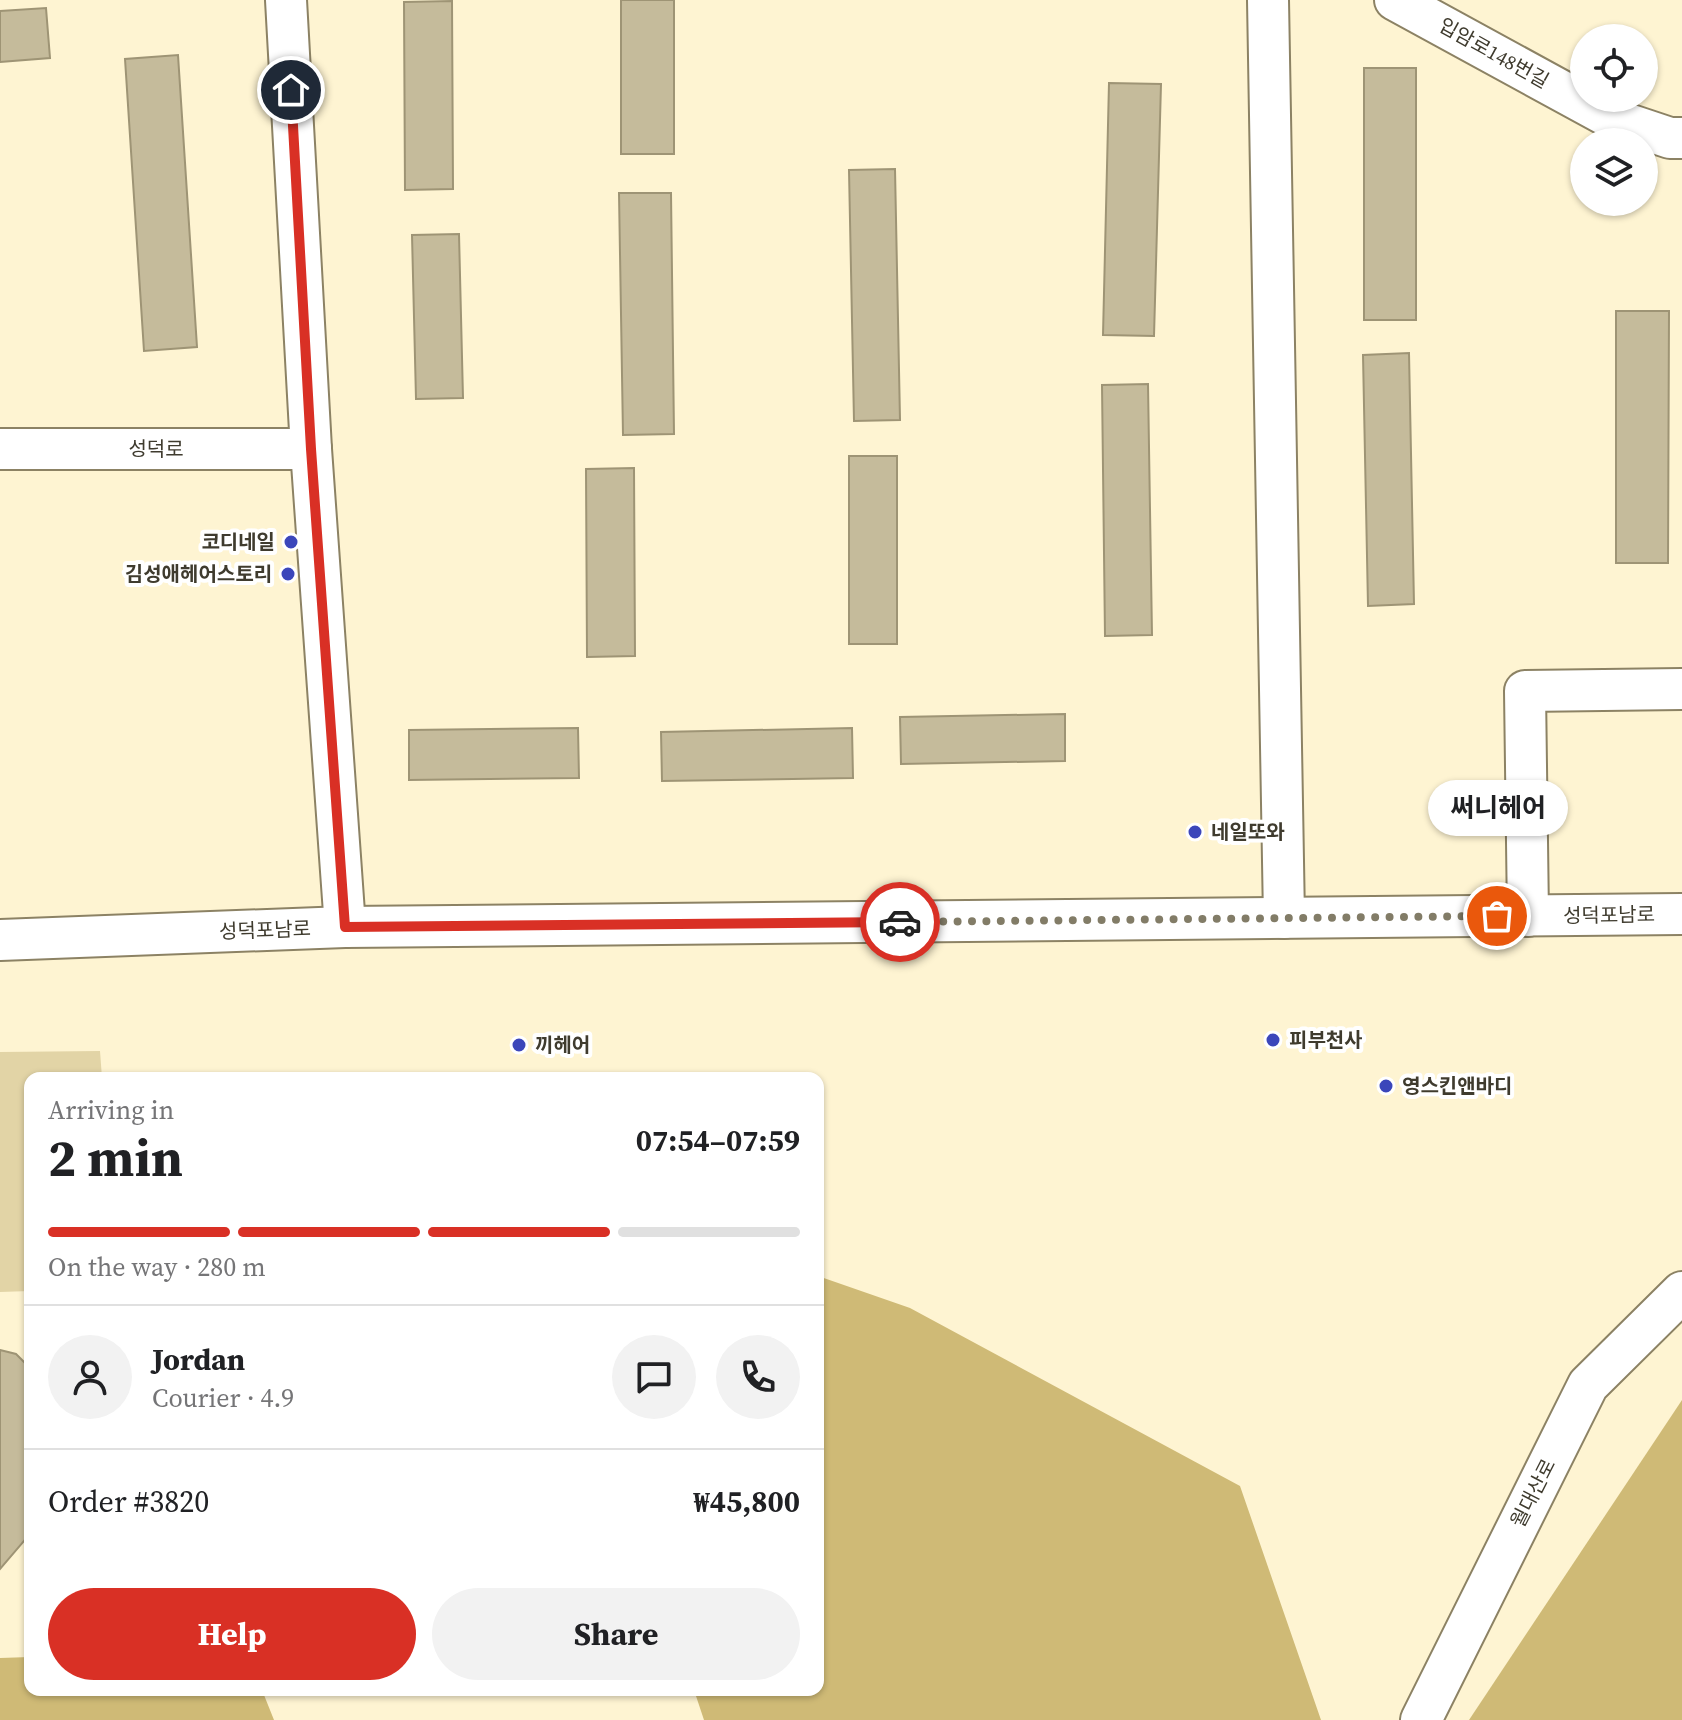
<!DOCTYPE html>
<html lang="en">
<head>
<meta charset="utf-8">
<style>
	body { margin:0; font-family:"Source Serif 4","Noto Sans KR",serif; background:#f2f2f2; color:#202124; height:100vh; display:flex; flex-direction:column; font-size:30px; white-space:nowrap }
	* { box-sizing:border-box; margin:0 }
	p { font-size:26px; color:#757577 }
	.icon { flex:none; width:44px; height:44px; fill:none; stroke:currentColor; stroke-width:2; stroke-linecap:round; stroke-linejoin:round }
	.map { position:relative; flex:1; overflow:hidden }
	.drawer { position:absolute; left:24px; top:1072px; width:800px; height:624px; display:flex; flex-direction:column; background:#fff; border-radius:16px; box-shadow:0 2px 6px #0004 }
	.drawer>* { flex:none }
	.tools { position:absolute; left:1570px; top:24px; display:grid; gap:16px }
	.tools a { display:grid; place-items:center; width:88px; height:88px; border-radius:50%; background:#fff; box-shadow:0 2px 6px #0004; font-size:40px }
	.pin { position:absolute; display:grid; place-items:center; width:68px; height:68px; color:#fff; margin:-34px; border:4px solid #fff; border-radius:50%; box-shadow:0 2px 8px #0007 }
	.courier { position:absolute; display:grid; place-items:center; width:80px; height:80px; margin:-40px; border:6px solid #d93025; border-radius:50%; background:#fff; color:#222; box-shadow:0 2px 10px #0007 }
	.bubble { position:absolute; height:56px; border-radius:28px; background:#fff; box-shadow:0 2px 6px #0004; font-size:26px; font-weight:700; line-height:56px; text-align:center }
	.summary em { font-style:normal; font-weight:700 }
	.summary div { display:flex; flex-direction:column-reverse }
	.summary { display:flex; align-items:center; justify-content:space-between; height:136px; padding:0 24px }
	h1 { font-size:52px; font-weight:700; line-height:60px }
	.bar { display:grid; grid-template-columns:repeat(4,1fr); gap:12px 8px; align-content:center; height:96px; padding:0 24px }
	.bar i { height:10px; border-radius:6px; background:#e0e0e0 }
	.bar .on { background:#d93025 }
	.bar p { grid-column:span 4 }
	.line { display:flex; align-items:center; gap:20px; padding:0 24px; border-top:2px solid #e0e0e0 }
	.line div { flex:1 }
	.round { display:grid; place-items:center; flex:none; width:84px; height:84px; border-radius:42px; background:#f2f2f2 }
	.action { display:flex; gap:16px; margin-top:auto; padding:16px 24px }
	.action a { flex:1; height:92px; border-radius:48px; background:#d93025; color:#fff; font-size:32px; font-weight:700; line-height:92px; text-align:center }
	.action a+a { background:#f2f2f2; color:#202124 }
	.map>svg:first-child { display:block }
	.green { fill:#e2d4a6 }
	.forest { fill:#cfba76 }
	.building { fill:#c5bb9b; stroke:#9e9475; stroke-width:2 }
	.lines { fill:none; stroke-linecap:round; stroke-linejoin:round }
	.minor-casing { stroke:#8c8264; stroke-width:44 }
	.minor { stroke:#fff; stroke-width:40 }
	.done { stroke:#827c67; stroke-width:8; stroke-dasharray:0 14.4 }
	.route { stroke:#d93025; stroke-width:10 }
	.poi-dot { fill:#3b46ba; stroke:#fff; stroke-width:3 }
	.labels { text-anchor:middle; stroke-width:8; stroke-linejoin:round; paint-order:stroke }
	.street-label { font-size:20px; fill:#3f3b2e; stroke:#fff }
	.poi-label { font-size:20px; font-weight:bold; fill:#3f3b2e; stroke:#fff; text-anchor:start }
</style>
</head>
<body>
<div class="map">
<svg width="1682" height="1720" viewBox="0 0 1682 1720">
	<rect width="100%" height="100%" fill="#fef4d2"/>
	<path class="green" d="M100 1051 102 1078H30V1291L0 1292V1052Z"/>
	<g class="forest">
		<path d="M818 1276 910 1308 1240 1486 1321 1720H704L694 1690H818Z"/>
		<path d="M1682 1400V1720H1469Z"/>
		<path d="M30 1657V1690H262L274 1720H0V1658Z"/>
	</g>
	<g class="building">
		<rect x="621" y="0" width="53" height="154"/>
		<path d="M452 1 453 189 405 190 404 2Z"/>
		<path d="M46 8 50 58 0 62V11Z"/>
		<path d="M178 55 197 347 144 351 125 59Z"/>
		<rect x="1364" y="68" width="52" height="252"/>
		<path d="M1109 83 1161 84 1154 336 1103 335Z"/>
		<path d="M895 169 900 420 854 421 849 170Z"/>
		<path d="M619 193H671L674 434 623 435Z"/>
		<path d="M459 234 463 398 416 399 412 235Z"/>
		<path d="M1616 311H1669L1668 563H1616Z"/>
		<path d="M1409 353 1414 604 1368 606 1363 355Z"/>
		<path d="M1148 384 1152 635 1105 636 1102 385Z"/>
		<rect x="849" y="456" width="48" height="188"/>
		<path d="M634 468 635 656 587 657 586 469Z"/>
		<path d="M1065 714V761L901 764 900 717Z"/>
		<path d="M578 728 579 778 409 780V730Z"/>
		<path d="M852 728 853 778 662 781 661 732Z"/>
		<path d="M0 1350 16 1354 30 1368V1534L0 1569Z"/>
	</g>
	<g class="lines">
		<defs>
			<g id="minor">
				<path d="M286 0 311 449 345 927"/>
				<path d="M1268 0 1284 918"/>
				<path d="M1395 0 1613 119 1670 138H1682"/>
				<path d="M0 449H311"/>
				<path d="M1528 916 1525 691 1682 689"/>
				<path d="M0 940 345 927 1682 914"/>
				<path d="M1421 1720 1588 1385 1682 1292"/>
			</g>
		</defs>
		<use href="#minor" class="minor-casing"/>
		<use href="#minor" class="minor"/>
	</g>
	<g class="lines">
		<path class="done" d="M900 922 1497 916"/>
		<path class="route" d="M291 90 311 449 345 927 900 922"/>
	</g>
	<g class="poi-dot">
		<circle cx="291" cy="542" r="8"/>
		<circle cx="288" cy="574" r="8"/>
		<circle cx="1195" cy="832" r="8"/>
		<circle cx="1273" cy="1040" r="8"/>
		<circle cx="519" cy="1045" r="8"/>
		<circle cx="1386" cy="1086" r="8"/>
	</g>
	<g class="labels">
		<g class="street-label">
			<text transform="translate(1494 53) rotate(29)" y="7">입암로148번길</text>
			<text x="156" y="456">성덕로</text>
			<text transform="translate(1609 915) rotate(-1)" y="7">성덕포남로</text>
			<text transform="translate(265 930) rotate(-2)" y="7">성덕포남로</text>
			<text transform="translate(1533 1493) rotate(-63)" y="7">월대산로</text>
		</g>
		<g class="poi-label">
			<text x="275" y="549" text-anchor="end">코디네일</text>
			<text x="272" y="581" text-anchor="end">김성애헤어스토리</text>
			<text x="1211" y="839">네일또와</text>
			<text x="1289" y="1047">피부천사</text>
			<text x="535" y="1052">끼헤어</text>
			<text x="1402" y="1093">영스킨앤바디</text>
		</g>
	</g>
</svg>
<div class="tools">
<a><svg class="icon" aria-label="locate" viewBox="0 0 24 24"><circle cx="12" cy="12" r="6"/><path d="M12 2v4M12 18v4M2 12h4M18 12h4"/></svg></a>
<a><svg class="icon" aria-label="layers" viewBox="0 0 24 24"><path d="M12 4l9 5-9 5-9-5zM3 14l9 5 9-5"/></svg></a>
</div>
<div class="pin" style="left:1497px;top:916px;background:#ea580c"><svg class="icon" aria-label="bag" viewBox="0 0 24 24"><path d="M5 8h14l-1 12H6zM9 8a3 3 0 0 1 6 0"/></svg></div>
<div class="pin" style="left:291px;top:90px;background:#1f2937"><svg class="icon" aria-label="home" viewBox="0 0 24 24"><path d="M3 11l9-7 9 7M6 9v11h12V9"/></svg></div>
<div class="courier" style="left:900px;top:922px"><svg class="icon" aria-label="car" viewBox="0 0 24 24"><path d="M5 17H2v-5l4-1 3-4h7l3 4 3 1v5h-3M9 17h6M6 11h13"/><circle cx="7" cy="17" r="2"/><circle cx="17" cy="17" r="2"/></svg></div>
<div class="bubble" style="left:1428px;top:780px;width:140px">써니헤어</div>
<section class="drawer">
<div class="summary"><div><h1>2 min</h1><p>Arriving in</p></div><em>07:54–07:59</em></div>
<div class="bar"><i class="on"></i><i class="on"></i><i class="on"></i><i></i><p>On the way · 280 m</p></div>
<div class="line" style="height:144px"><a class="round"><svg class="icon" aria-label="person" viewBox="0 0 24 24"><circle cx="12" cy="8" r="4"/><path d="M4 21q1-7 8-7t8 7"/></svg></a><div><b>Jordan</b><p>Courier · 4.9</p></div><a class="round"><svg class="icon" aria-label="chat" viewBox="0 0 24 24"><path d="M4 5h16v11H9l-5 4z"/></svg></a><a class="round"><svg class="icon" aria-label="phone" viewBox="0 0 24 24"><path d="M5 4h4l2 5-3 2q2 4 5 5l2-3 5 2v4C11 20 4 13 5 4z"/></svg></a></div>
<div class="line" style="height:104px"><div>Order #3820</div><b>₩45,800</b></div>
<div class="action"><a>Help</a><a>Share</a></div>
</section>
</div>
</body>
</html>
